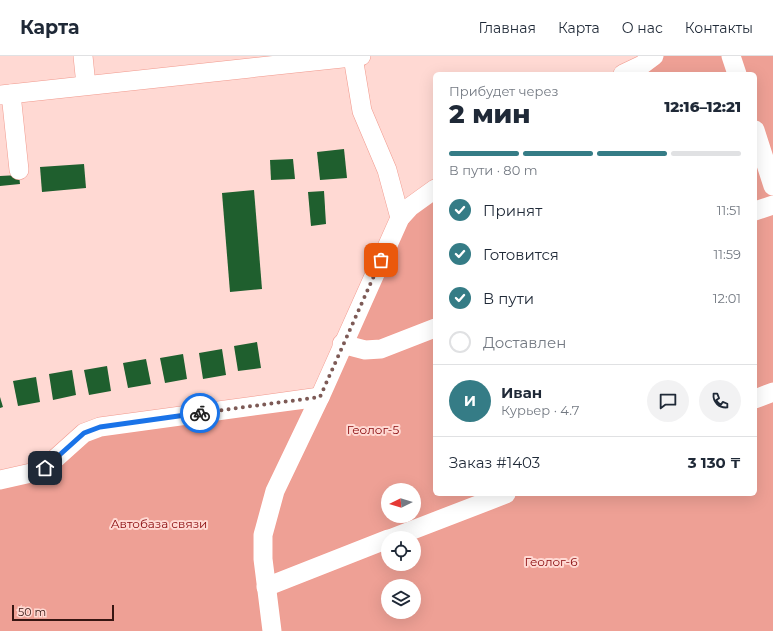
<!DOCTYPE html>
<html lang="ru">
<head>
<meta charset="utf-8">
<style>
	body { margin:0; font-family:Montserrat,sans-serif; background:#f2f2f3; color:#1f2937; height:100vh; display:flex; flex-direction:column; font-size:15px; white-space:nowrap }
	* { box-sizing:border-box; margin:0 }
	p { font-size:13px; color:#747a83 }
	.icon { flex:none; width:22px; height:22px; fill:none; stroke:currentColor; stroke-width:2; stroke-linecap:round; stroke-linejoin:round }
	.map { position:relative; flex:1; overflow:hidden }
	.details { position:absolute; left:433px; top:16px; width:324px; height:424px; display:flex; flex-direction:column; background:#fff; border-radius:6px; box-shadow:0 4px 16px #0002 }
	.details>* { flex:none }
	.needle { width:26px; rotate:265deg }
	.tools { position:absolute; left:381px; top:427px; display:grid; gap:8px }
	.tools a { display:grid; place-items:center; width:40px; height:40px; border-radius:50%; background:#fff; box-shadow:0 4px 16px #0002; font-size:20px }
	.scale { position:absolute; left:12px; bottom:10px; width:102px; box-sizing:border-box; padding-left:4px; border:2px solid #371612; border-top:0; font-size:11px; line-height:14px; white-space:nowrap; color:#371612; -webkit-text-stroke:3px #ffd9d3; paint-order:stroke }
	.pin { position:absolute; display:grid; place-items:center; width:34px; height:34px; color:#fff; margin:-17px; border-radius:8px; box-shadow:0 2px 6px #0006 }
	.courier { position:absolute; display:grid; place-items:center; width:40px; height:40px; margin:-20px; border:3px solid #1a73e8; border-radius:50%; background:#fff; color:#222; box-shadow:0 1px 5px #0007 }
	.headline em { font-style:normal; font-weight:800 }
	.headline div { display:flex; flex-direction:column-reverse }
	.headline { display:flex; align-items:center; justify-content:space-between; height:68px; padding:0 16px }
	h1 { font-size:26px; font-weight:800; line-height:30px }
	.bar { display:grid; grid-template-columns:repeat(4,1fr); gap:6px 4px; align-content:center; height:48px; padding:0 16px }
	.bar i { height:5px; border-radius:3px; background:#e0e1e3 }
	.bar .active { background:#357c86 }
	.bar p { grid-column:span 4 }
	.line { display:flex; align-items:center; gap:10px; padding:0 16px; border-top:1px solid #e0e1e3 }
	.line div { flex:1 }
	.round { display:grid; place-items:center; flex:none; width:42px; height:42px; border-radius:21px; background:#f2f2f3 }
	ol { padding:0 16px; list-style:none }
	li { display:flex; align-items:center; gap:12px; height:44px }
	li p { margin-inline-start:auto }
	li .icon { padding:4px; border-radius:50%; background:#357c86; color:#fff; stroke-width:4 }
	li:last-child { color:#747a83 }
	li i { width:22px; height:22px; border:2px solid #e0e1e3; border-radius:50% }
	header { display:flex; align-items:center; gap:24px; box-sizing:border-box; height:56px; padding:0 20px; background:#fff; border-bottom:1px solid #e0e1e3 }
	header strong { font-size:19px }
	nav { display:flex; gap:22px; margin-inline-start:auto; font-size:14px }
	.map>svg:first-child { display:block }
	.green { fill:#eea095; fill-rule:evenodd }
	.building { fill:#1f5f2e }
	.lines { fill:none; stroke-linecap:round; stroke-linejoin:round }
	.minor-casing { stroke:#f1998d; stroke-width:20 }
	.minor { stroke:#fff; stroke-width:19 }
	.done { stroke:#7d5a56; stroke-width:4; stroke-dasharray:0 7.2 }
	.route { stroke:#1a73e8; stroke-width:5 }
	.labels { text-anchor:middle; stroke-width:4; stroke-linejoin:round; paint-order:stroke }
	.park-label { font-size:12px; fill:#88070a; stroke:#ffd9d3 }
</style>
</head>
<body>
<header>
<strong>Карта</strong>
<nav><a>Главная</a><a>Карта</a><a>О нас</a><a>Контакты</a></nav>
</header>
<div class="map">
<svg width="773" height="575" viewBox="0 0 773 575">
	<rect width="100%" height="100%" fill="#ffd9d3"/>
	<path class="green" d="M660 0H773V575H0V419L35 413 74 380 320 340 398 161 435 137V438H755V18H634ZM388 434H414V460H388ZM388 482H414V508H388ZM388 530H414V556H388Z"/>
	<g class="building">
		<path d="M344 93 347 122 320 124 317 96Z"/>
		<path d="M293 103 295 123 271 124 270 104Z"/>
		<path d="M84 108 86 132 42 136 40 111Z"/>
		<path d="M19 119 20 128 0 130V120Z"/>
		<path d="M254 134 262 233 230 236 222 137Z"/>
		<path d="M324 135 326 168 311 170 308 136Z"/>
		<path d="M257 286 261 312 238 315 234 290Z"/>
		<path d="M222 293 226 319 203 323 199 297Z"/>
		<path d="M183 298 187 323 165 327 160 302Z"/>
		<path d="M146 303 151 328 128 332 123 307Z"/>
		<path d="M107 310 111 335 89 339 84 314Z"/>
		<path d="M72 314 76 339 53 344 49 318Z"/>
		<path d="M36 321 40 346 18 350 13 325Z"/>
		<path d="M0 341 3 351 0 352Z"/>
	</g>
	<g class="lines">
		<defs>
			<g id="minor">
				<path d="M83 0 86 29"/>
				<path d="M731 0 737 18"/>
				<path d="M353 1 362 55 387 114 400 162"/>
				<path d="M623 18 642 9 654 0"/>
				<path d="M11 38 19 114"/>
				<path d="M0 39 361 0"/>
				<path d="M755 74 773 130"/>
				<path d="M755 155 773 149"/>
				<path d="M342 288 365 294 381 293 435 272"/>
				<path d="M755 343 773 336"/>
				<path d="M0 424 31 417 45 412 84 377 100 371 320 341"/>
				<path d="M392 482 506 438"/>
				<path d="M266 531 388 483"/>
				<path d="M272 575 263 503V479L275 435 320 341 400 162 410 151 435 133"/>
			</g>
		</defs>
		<use href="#minor" class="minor-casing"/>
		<use href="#minor" class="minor"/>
	</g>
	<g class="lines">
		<path class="done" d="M200 357 320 341 381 204"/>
		<path class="route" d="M45 412 84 377 100 371 200 357"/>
	</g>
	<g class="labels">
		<g class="park-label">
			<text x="373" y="378">Геолог-5</text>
			<text x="159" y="472">Автобаза связи</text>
			<text x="551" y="510">Геолог-6</text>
		</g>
	</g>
</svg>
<div class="tools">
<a><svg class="needle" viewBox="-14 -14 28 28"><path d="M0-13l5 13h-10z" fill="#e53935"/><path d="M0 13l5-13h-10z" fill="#747a83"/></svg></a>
<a><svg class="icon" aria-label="locate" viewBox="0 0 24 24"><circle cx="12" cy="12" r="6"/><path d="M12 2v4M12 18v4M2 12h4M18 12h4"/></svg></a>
<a><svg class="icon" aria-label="layers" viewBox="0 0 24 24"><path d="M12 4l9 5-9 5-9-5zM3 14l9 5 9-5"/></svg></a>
</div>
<div class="scale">50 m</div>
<div class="pin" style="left:381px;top:204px;background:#ea580c"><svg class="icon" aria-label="bag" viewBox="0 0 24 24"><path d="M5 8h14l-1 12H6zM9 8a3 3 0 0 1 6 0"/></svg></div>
<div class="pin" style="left:45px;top:412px;background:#1f2937"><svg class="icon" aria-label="home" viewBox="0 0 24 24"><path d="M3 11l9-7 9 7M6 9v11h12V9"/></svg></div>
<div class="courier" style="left:200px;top:357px"><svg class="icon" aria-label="bike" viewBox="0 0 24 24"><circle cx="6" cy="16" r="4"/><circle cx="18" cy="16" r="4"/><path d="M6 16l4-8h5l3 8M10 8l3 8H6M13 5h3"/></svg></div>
<section class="details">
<div class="headline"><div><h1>2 мин</h1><p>Прибудет через</p></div><em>12:16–12:21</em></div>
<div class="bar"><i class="active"></i><i class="active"></i><i class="active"></i><i></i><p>В пути · 80 m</p></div>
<ol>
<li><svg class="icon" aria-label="check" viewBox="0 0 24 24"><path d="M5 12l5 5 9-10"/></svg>Принят<p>11:51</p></li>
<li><svg class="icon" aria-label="check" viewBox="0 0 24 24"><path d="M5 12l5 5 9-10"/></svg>Готовится<p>11:59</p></li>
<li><svg class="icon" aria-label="check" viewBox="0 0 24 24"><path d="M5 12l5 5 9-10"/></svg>В пути<p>12:01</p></li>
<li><i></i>Доставлен</li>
</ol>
<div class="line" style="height:72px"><b class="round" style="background:#357c86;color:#fff">И</b><div><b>Иван</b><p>Курьер · 4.7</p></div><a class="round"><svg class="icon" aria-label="chat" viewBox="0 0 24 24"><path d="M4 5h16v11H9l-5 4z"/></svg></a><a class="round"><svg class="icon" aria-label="phone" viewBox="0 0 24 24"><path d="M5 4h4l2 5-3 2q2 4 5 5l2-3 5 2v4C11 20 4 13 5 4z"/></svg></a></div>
<div class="line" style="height:52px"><div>Заказ #1403</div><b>3 130 ₸</b></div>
</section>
</div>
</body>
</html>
